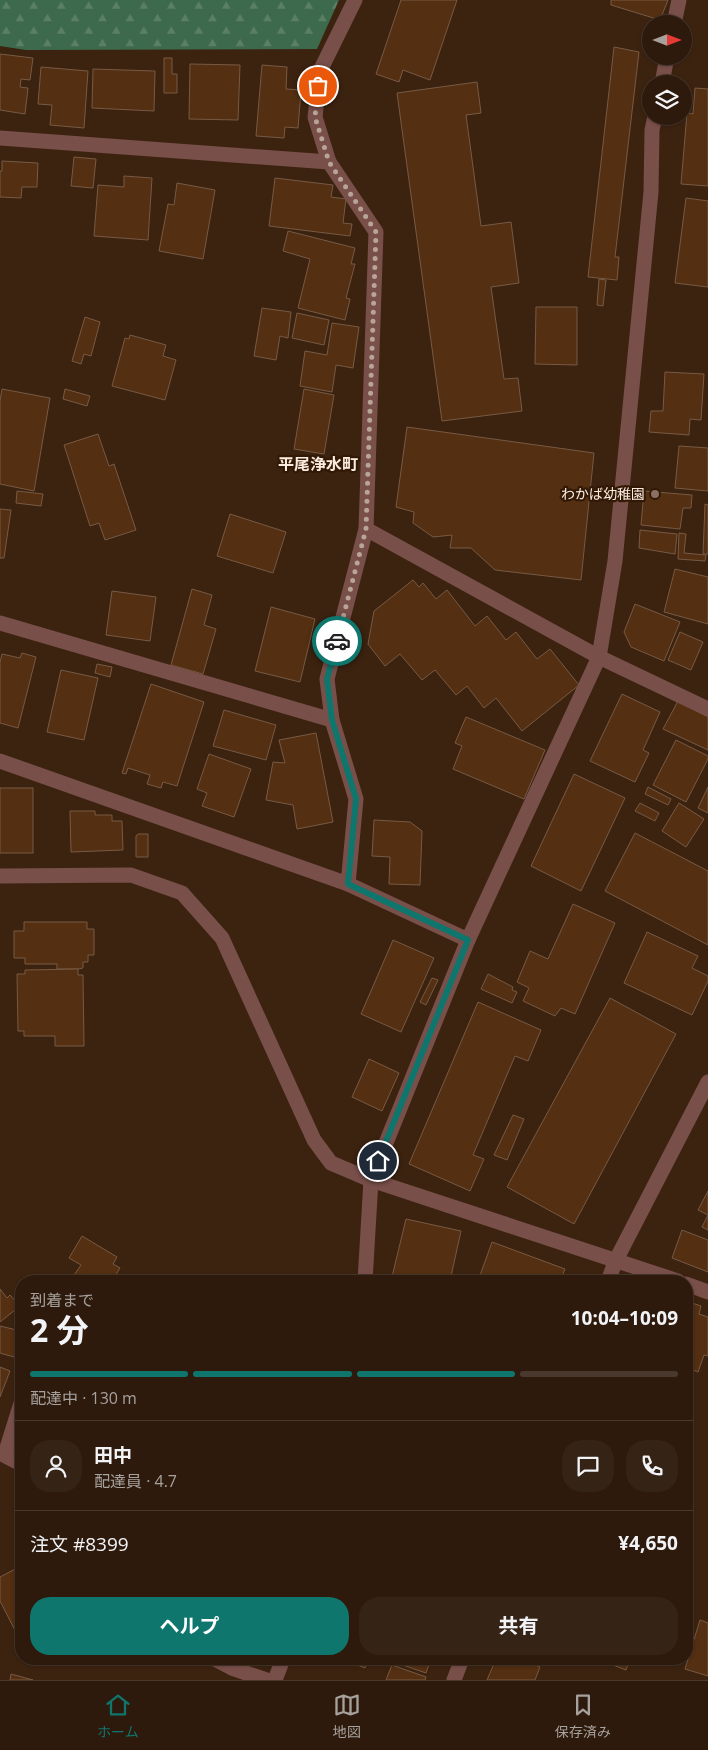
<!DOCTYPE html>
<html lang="ja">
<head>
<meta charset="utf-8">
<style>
	body { margin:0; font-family:"Open Sans","Noto Sans JP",sans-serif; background:#352315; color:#f1f3f6; height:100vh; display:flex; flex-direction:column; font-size:19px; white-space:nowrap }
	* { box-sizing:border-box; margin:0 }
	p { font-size:16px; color:#a7a19d }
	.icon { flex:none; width:28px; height:28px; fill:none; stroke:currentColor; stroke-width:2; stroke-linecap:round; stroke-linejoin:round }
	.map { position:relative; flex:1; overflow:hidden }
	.sheet { position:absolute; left:15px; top:1275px; width:678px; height:390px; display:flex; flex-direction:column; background:#2d1a0c; border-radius:20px; box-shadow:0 1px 4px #0004,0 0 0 1px #48382d }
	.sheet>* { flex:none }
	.needle { width:32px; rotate:90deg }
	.buttons { position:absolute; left:642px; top:15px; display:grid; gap:10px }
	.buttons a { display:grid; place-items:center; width:50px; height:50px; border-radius:50%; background:#2d1a0c; box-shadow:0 1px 4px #0004,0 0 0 1px #48382d; font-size:25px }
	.pin { position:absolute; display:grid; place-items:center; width:42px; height:42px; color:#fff; margin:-21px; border:2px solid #fff; border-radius:50%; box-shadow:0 1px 5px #0007 }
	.courier { position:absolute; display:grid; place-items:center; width:50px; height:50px; margin:-25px; border:4px solid #0f766e; border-radius:50%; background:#fff; color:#222; box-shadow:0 1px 6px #0007 }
	.head em { font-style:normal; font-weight:700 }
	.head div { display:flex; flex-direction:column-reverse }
	.head { display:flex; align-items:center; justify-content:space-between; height:85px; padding:0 15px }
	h1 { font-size:32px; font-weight:700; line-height:38px }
	.bar { display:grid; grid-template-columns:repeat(4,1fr); gap:8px 5px; align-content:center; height:60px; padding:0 15px }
	.bar i { height:6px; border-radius:4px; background:#48382d }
	.bar .current { background:#0f766e }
	.bar p { grid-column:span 4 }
	.line { display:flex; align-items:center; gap:12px; padding:0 15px; border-top:1px solid #48382d }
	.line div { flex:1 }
	.round { display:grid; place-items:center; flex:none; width:52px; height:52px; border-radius:20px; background:#352315 }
	.button { display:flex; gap:10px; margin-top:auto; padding:10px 15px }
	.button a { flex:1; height:58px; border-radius:20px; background:#0f766e; color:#fff; font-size:20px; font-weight:700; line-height:58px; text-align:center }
	.button a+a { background:#352315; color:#f1f3f6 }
	.tabs { display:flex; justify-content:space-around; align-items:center; height:70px; border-top:1px solid #48382d; background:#2d1a0c; font-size:14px; color:#a7a19d }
	.tabs a { display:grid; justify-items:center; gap:2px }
	.tabs .current { color:#0f766e }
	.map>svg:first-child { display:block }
	.forest { fill:url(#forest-firs) }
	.building { fill:#542f11; stroke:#775a45 }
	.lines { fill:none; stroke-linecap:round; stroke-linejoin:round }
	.minor { stroke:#794f4a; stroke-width:15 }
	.done { stroke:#b9a597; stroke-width:5; stroke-dasharray:0 9 }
	.route { stroke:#0f766e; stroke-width:6 }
	.education-dot { fill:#8d6e63; stroke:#321906; stroke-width:2 }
	.labels { text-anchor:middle; stroke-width:4.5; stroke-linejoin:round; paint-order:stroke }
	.poi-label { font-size:14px; fill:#fcebdf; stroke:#321906; text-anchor:end }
	.quarter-label { font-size:16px; font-weight:bold; fill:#fcebdf; stroke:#321906 }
</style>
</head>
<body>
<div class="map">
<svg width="708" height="1680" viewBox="0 0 708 1680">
	<defs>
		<pattern id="forest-firs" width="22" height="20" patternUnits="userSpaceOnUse" patternTransform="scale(1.25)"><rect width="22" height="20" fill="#3d694c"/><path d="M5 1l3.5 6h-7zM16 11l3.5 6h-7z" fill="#5a7f65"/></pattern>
	</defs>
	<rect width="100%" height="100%" fill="#3c2310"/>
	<path class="forest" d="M0 0H339L317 49 26 50 0 46Z"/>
	<g class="building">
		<path d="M401 0H457L430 80 403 70 399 82 376 74Z"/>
		<path d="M611 0H668L660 20 611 5Z"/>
		<path d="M614 47 639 52 615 257H619L617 280 588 277Z"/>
		<path d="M0 54 33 58 30 80 21 79 20 87 28 88 25 114 0 110Z"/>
		<path d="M164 58H172V74H177V93H164Z"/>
		<path d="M190 64 240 65 238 120 189 119Z"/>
		<path d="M262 65 287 67 286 89 301 90 298 128 285 127 284 138 256 136Z"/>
		<path d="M41 67 88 71 84 128 50 125 52 105 38 104Z"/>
		<path d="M93 69 155 71 154 111 92 108Z"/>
		<path d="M477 82 481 113 466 115 481 226 511 222 519 283 491 287 504 379 518 378 522 411 442 421 397 93Z"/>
		<path d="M695 88 708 89V186L681 184 687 113 693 114Z"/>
		<path d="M74 157 96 159 93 188 71 186Z"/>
		<path d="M2 161 38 163 37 187H22L21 198 0 197V171H2Z"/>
		<path d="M124 176 152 178 148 240 94 236 98 185 124 187Z"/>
		<path d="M275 178 333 185 331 197 346 199 343 223 352 224 350 236 269 226Z"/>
		<path d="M177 183 215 190 203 259 159 251 168 204 174 205Z"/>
		<path d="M686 198 708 201V287L675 283Z"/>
		<path d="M288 231 355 248 351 264H355L346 298 350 299 345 320 298 308 310 259 283 251Z"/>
		<path d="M599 279 606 280 603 306 597 305Z"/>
		<path d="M536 307H577V365L535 364Z"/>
		<path d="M262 308 291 312 288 338 280 336 276 360 254 356Z"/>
		<path d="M297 313 329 320 324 345 292 338Z"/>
		<path d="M85 317 100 322 91 356 84 354 81 364 72 361Z"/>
		<path d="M332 323 359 327 353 368 336 365 332 392 300 386 305 351 327 355Z"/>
		<path d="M130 335 166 345 163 356 176 360 165 400 112 386 125 338 129 339Z"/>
		<path d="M665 372 704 374 701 420 690 419 689 435 649 432 651 411H663Z"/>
		<path d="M2 389 50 398 34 491 0 484V401Z"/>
		<path d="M65 389 90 396 87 406 63 399Z"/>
		<path d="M304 389 334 395 324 454 294 449Z"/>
		<path d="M407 427 594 453 581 580 495 570 471 548H450L452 535 433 537 413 523 414 512 396 507Z"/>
		<path d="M98 434 109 466 114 464 136 530 105 540 99 523 90 526 64 445Z"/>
		<path d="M679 446 708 448V491L675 488Z"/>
		<path d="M17 491 43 494 41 506 16 503Z"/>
		<path d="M644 491 692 495 691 508H683L680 529 641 525Z"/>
		<path d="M705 504 708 505V554H703Z"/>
		<path d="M0 509 11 510 4 558H0Z"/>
		<path d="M230 514 286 532 273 573 217 556Z"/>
		<path d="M640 530 677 534 675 554 639 548Z"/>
		<path d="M679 533 686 534 684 553 706 555 705 561 678 559Z"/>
		<path d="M675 569 708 577V624L664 612Z"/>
		<path d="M413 580 419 587 423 583 436 599 447 590 475 626 487 616 506 640 516 632 537 659 550 649 579 685 522 731 496 698 484 708 467 686 456 695 435 670 422 680 400 654 385 666 368 644 374 611Z"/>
		<path d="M192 589 212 595 204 625 216 629 203 674 171 665Z"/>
		<path d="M112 591 156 597 150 641 106 635Z"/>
		<path d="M635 604 680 622 664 661 631 647 624 632Z"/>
		<path d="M271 607 315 619 300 682 255 671Z"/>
		<path d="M680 632 703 642 691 670 668 660Z"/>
		<path d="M22 653 36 657 18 728 0 723V662L2 654 20 658Z"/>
		<path d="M97 664 112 667 110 677 95 673Z"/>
		<path d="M61 670 98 678 84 740 47 732Z"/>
		<path d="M151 684 204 702 177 786 163 782 161 788 147 784 150 775 128 768 126 774 122 773Z"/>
		<path d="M622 694 660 712 643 750 649 753 635 782 590 761Z"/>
		<path d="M678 701 708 717V750L663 729Z"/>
		<path d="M224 710 276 725 266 760 213 746Z"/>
		<path d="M466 717 545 750 524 799 453 769 462 746 455 743Z"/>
		<path d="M316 733 333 822 297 829 293 805 266 800 273 762 285 763 279 740Z"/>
		<path d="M676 740 708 756V759L686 802 653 785Z"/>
		<path d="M209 754 251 769 234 817 202 806 207 793 197 789Z"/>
		<path d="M574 774 625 798 581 891 531 866Z"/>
		<path d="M648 787 671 799 668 805 645 794Z"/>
		<path d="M708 787V813L698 808Z"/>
		<rect x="0" y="788" width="33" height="65"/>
		<path d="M640 803 659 813 655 821 635 811Z"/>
		<path d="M679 803 704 819 686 847 662 831Z"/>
		<path d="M70 811H95V815H112V821H122L123 850 71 852Z"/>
		<path d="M374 820 410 822 422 831 420 885 389 884 390 857 372 856Z"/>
		<path d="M635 833 708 871V945L605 891Z"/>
		<path d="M138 834H148V857H136V836Z"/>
		<path d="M573 904 615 923 575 1014 561 1008 555 1016 523 1001 529 988 517 982 530 951 548 959Z"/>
		<path d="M24 922H87V929H94V955H88V962H83V968L78 969H57V964H25V958H14V931H24Z"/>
		<path d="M647 932 698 956 692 968 708 976V981L692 1015 624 983Z"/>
		<path d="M393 940 434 958 401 1032 361 1014Z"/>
		<path d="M78 969V975H83L84 1046H55V1036H24V1031H18L17 974H25V970Z"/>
		<path d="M488 974 513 987 512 990 517 992 512 1003 481 989Z"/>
		<path d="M432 978 438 980 426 1005 420 1002Z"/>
		<path d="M610 998 676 1034 574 1224 507 1187Z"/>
		<path d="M478 1002 541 1030 528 1061 515 1056 473 1155 484 1159 470 1191 409 1164Z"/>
		<path d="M369 1059 399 1073 382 1111 352 1097Z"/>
		<path d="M513 1115 524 1119 507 1160 494 1155Z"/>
		<path d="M708 1191V1230L702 1227 708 1215 698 1210Z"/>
		<path d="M406 1219 461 1231 450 1281H391Z"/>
		<path d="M682 1230 708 1240V1272L672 1258Z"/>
		<path d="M82 1236 117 1257 113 1264 120 1268 114 1278 121 1281H77L72 1278 81 1265 69 1258Z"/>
		<path d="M492 1242 565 1269 560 1281H478Z"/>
		<path d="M0 1289 7 1298 10 1295 20 1306 0 1322Z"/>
		<path d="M686 1301 701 1306 699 1314 708 1317V1356L704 1355 698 1372 686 1367Z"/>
		<path d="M0 1326 21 1331V1359L0 1353Z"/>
		<path d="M0 1367 10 1371 0 1397Z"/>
		<path d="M686 1379 693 1381 686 1400Z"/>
		<path d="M686 1400 692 1402 688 1415 686 1414Z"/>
		<path d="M21 1566V1642L0 1601V1577Z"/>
		<path d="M700 1620 708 1623V1676L685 1669Z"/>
		<path d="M342 1659H369L365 1668Z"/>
		<path d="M385 1659H431L426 1673Z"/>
		<path d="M496 1659H521L540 1667 535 1680H487Z"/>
		<path d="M597 1659H630L626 1670Z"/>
		<path d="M392 1665 426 1677 425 1680H386Z"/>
		<path d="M11 1674 33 1680H10Z"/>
	</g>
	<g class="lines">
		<g class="minor">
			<path d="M355 0 320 71 315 117 329 162 376 232 366 529 327 679 332 720 356 799 348 884 468 940"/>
			<path d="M674 24 679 0"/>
			<path d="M662 84 667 56"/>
			<path d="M0 138 329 162"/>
			<path d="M366 529 599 657 708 709"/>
			<path d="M0 623 332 720"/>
			<path d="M0 761 348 884"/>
			<path d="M0 876 131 875 182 893 222 938 314 1140 331 1163 371 1180 678 1281"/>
			<path d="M365 1281 371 1180 468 940 599 657 615 561 651 192 652 130 655 116"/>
			<path d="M608 1281 616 1260 708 1082"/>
			<path d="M686 1284 708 1292"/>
			<path d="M0 1453 21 1464"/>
			<path d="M5 1454 21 1403"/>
			<path d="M215 1659 234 1669 267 1680"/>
			<path d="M275 1680 283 1659"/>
			<path d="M454 1680 462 1659"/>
		</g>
	</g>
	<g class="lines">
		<path class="done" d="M318 86 315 117 329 162 376 232 366 529 337 641"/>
		<path class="route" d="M337 641 327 679 332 720 356 799 348 884 468 940 378 1161"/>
	</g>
	<circle class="education-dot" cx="655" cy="494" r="5"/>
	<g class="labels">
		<g class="poi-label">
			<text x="645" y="499">わかば幼稚園</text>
		</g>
		<g class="quarter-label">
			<text x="318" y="470">平尾浄水町</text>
		</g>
	</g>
</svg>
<div class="buttons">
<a><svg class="needle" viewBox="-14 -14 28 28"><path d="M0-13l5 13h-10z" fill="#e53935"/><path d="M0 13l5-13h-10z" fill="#a7a19d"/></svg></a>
<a><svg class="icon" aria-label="layers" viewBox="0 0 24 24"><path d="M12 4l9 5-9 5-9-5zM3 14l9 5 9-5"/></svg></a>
</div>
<div class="pin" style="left:318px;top:86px;background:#ea580c"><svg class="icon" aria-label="bag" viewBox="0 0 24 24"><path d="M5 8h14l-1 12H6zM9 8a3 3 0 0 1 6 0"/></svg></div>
<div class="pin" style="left:378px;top:1161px;background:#1f2937"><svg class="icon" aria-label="home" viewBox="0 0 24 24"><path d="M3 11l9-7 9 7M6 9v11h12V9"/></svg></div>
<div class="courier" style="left:337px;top:641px"><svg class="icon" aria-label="car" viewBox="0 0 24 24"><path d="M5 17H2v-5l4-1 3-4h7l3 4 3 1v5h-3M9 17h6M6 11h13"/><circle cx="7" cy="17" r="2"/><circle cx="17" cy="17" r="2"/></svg></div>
<section class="sheet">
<div class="head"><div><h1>2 分</h1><p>到着まで</p></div><em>10:04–10:09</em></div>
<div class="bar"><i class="current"></i><i class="current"></i><i class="current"></i><i></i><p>配達中 · 130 m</p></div>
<div class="line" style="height:90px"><a class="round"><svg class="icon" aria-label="person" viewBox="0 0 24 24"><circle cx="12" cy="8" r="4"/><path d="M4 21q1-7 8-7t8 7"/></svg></a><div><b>田中</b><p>配達員 · 4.7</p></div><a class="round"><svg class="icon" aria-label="chat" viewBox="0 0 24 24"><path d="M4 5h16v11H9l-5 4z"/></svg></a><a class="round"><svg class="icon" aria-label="phone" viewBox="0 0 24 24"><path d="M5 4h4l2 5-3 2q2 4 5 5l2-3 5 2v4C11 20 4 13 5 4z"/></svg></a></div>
<div class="line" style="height:65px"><div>注文 #8399</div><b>¥4,650</b></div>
<div class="button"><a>ヘルプ</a><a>共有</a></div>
</section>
</div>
<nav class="tabs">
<a class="current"><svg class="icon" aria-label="home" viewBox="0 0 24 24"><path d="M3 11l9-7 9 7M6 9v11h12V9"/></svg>ホーム</a>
<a><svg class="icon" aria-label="map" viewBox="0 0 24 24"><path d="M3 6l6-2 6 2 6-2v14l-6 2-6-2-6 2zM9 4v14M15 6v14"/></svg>地図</a>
<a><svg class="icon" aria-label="saved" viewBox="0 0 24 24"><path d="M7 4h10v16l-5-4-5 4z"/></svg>保存済み</a>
</nav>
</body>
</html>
